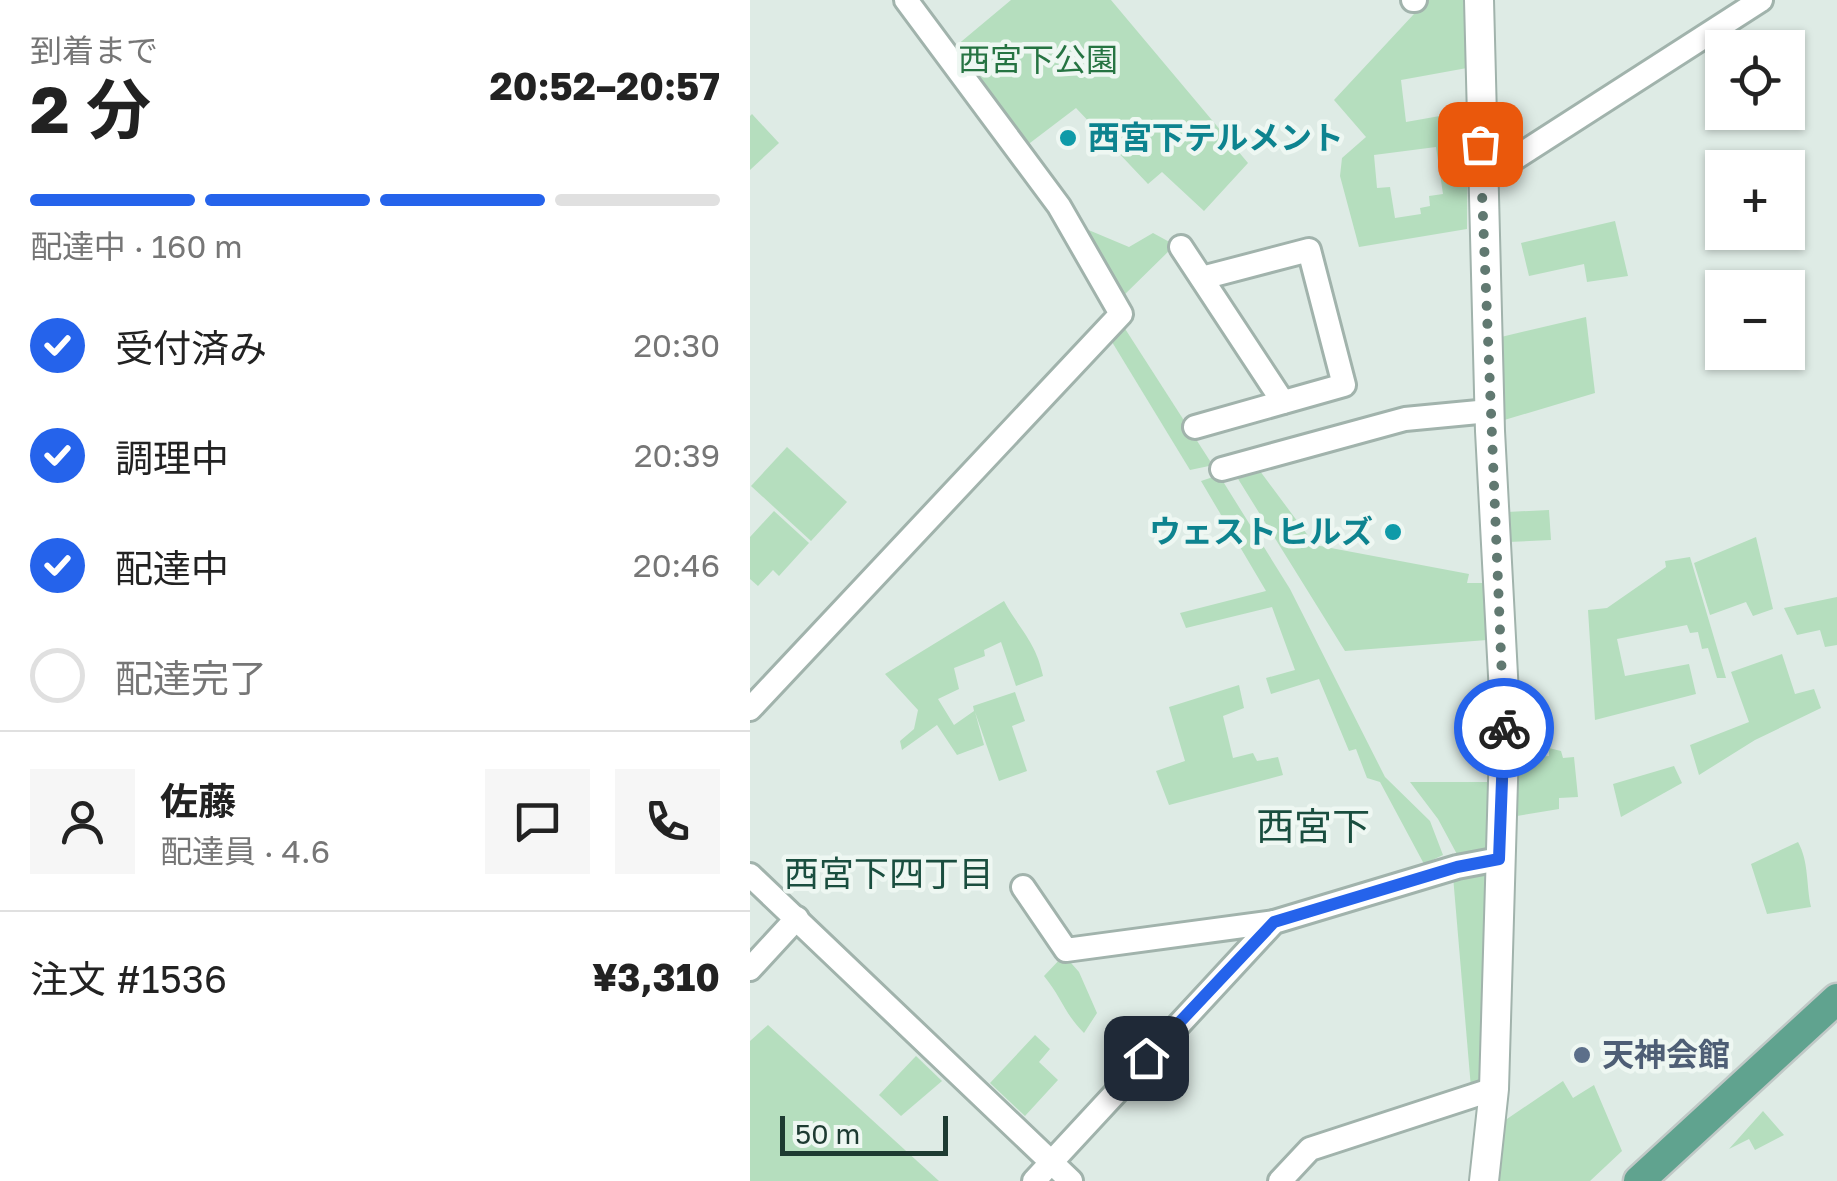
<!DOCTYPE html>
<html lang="ja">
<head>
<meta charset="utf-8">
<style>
	body { margin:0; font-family:"Golos Text","Noto Sans JP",sans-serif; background:#f6f6f6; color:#222; height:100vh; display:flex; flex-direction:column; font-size:38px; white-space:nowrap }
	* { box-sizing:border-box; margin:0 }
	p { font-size:32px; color:#767676 }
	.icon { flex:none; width:55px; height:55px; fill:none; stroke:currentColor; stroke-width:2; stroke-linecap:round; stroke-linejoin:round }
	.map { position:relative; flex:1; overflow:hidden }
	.panel { display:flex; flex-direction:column; background:#fff; width:750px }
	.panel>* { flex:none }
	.controls { position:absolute; left:955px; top:30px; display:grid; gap:20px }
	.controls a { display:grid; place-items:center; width:100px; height:100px; border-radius:0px; background:#fff; box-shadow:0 2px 8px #0004; font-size:50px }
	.scale { position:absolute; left:30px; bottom:25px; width:168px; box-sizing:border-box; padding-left:10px; border:5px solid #1e3b32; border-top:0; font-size:28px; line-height:35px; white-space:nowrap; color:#1e3b32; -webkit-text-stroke:8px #eef7f2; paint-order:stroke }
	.pin { position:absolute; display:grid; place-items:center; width:85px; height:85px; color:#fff; margin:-42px; border-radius:20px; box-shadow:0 5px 15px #0006 }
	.courier { position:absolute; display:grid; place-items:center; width:100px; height:100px; margin:-50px; border:8px solid #2563eb; border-radius:50%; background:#fff; color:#222; box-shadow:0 2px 12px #0007 }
	.head em { font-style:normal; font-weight:700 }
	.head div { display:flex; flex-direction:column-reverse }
	.head { display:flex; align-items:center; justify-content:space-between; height:170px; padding:0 30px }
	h1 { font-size:65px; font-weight:700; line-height:75px }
	.bar { display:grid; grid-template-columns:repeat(4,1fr); gap:15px 10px; align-content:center; height:120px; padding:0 30px }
	.bar i { height:12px; border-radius:8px; background:#e0e0e0 }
	.bar .current { background:#2563eb }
	.bar p { grid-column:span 4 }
	.line { display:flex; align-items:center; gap:25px; padding:0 30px; border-top:2px solid #e0e0e0 }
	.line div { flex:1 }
	.round { display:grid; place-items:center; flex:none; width:105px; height:105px; border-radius:0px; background:#f6f6f6 }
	ol { padding:0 30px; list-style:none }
	li { display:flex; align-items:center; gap:30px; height:110px }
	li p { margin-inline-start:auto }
	li .icon { padding:10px; border-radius:50%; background:#2563eb; color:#fff; stroke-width:4 }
	li:last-child { color:#767676 }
	li i { width:55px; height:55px; border:5px solid #e0e0e0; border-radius:50% }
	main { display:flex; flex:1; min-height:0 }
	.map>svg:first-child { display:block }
	.green { fill:#b5debe; fill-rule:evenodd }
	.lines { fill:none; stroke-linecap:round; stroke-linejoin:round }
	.minor-casing { stroke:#a1b3ac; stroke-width:28 }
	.tertiary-casing { stroke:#a1b3ac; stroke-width:32 }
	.primary-casing { stroke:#c0c8c6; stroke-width:35 }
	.minor { stroke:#fff; stroke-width:22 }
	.tertiary { stroke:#fff; stroke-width:28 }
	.primary { stroke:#60a38f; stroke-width:30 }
	.done { stroke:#617971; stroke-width:10; stroke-dasharray:0 18 }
	.route { stroke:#2563eb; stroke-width:12 }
	.culture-dot { fill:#0f9aa8; stroke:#eef7f2; stroke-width:4 }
	.service-dot { fill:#5c6f8a; stroke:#eef7f2; stroke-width:4 }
	.labels { text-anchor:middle; stroke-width:9; stroke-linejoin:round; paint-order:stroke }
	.park-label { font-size:32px; fill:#267442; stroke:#eef7f2 }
	.culture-label { font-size:32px; font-weight:bold; fill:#0d838f; stroke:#eef7f2; text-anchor:start }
	.service-label { font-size:32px; font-weight:bold; fill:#4e5e75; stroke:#eef7f2; text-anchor:start }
	.neighbourhood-label { font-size:35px; fill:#1a4e3f; stroke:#eef7f2 }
	.quarter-label { font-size:38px; fill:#1a4e3f; stroke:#eef7f2 }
</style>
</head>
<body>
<main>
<section class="panel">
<div class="head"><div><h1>2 分</h1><p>到着まで</p></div><em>20:52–20:57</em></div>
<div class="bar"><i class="current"></i><i class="current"></i><i class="current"></i><i></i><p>配達中 · 160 m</p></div>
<ol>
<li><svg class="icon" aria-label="check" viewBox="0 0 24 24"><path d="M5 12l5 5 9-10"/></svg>受付済み<p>20:30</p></li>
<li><svg class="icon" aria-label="check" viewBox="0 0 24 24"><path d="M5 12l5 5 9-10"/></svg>調理中<p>20:39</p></li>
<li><svg class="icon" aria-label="check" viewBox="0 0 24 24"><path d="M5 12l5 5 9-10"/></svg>配達中<p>20:46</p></li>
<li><i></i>配達完了</li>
</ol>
<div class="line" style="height:180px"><a class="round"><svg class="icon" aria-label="person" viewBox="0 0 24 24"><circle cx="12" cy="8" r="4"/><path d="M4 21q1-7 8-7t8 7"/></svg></a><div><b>佐藤</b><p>配達員 · 4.6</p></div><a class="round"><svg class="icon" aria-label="chat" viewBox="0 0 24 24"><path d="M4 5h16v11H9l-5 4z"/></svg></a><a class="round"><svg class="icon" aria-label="phone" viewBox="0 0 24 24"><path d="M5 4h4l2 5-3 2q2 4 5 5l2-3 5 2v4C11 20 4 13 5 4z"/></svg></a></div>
<div class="line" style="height:130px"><div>注文 #1536</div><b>¥3,310</b></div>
</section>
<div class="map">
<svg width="1087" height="1181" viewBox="0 0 1087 1181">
	<rect width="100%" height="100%" fill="#deebe5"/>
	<g class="green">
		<path d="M261 0H361L498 163 454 211 412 172 398 184 326 108 276 146 206 46Z"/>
		<path d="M677 0H716L717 68 651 80 656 122 718 111 717 229 609 247 590 176 592 158 616 137 584 100ZM686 147 693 194 679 196 680 206 670 208 671 214 645 218 640 187 627 188 624 155Z"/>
		<path d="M2 114 29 143 0 170V116Z"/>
		<path d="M865 221 878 276 837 282 834 264 779 276 771 243Z"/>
		<path d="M329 226 379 247 403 233 425 245 370 299Z"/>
		<path d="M836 317 845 393 751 421V337Z"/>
		<path d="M372 324 460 461 459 466 440 470 359 337Z"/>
		<path d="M37 447 97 502 61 541 1 486Z"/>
		<path d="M507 467 565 545 719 574 717 583H735L737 640 595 651 485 474Z"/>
		<path d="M469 475 540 589 635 777 680 821 693 855 674 864 630 782 617 778 606 749 599 751 569 679 521 694 516 678 545 670 522 607 436 628 430 613 516 591 451 481Z"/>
		<path d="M799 510 801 540 758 542 757 512Z"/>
		<path d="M24 511 59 543 29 576 23 570 8 586 0 579V537Z"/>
		<path d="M1006 537 1023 609 1003 616 996 602 960 615 944 563Z"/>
		<path d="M940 557 976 678H967L958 648 952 649 948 632 940 633 937 625 867 639 875 676 939 664 946 694 845 720 838 610 857 608 916 567 915 561Z"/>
		<path d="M1087 597V645L1075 647 1070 630 1047 635 1034 608Z"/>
		<path d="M254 601C270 630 286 642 293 676L266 686 251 642 234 650 235 656 204 668 209 689 188 699 204 725 224 711 223 706 265 692 275 721 262 726 277 771 249 781 225 712 234 745 207 755 187 725 152 750 150 741 164 729 168 710 135 674Z"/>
		<path d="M1032 654 1045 694 1064 689 1071 708 1005 740 949 775 940 745 999 722 981 672Z"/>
		<path d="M489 685 494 708 473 716 483 758 503 753 507 761 528 757 533 775 419 805 406 771 435 761 419 707Z"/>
		<path d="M799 748 811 751 813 758 824 757 828 797 809 798V809L767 816 766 759 799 756Z"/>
		<path d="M924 766 932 783 871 817 863 784Z"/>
		<path d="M660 782H740L741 853 709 858 688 819Z"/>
		<path d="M1048 842C1059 862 1056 884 1061 907L1017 914 1001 864Z"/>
		<path d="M737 874 731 1086 721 1088 703 876Z"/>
		<path d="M314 955 329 972 347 1013 334 1033C314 1013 312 998 294 976Z"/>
		<path d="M18 1025 189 1181H0V1041Z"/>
		<path d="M285 1035 300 1049 289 1062 308 1080 275 1116 240 1083Z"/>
		<path d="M166 1056 192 1081 151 1116 129 1095Z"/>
		<path d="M813 1081 823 1098 844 1085 872 1151 840 1181H746L751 1123Z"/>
		<path d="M1013 1111 1034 1135 1005 1150 999 1139 979 1149Z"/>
	</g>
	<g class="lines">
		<defs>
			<g id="minor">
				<path d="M663 0H665"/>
				<path d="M731 180 1011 0"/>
				<path d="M431 247 533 402"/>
				<path d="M445 427 594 385 559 250 452 278"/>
				<path d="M472 469 655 419 739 411"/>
				<path d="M0 709 371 314 309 206 156 0"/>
				<path d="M0 875 321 1181"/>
				<path d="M273 887 316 950 524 922"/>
				<path d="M0 969 47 918"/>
				<path d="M284 1181 524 922 707 867 749 859"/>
				<path d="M530 1181 560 1149 744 1089"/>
			</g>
			<path id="tertiary" d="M729 0 740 431 755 713 744 1089 734 1181"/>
			<path id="primary" d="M889 1181 1087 999"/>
		</defs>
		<use href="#minor" class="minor-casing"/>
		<use href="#tertiary" class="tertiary-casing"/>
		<use href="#primary" class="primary-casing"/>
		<use href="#minor" class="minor"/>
		<use href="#tertiary" class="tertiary"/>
		<use href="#primary" class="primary"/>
	</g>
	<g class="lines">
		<path class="done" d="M730 144 754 728"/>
		<path class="route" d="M396 1058 524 922 707 867 749 859 754 728"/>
	</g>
	<g class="culture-dot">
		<circle cx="318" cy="138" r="10"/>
		<circle cx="643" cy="532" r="10"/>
	</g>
	<circle class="service-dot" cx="832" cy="1055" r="10"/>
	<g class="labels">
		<g class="park-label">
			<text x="288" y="71">西宮下公園</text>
		</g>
		<g class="culture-label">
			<text x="338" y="149">西宮下テルメント</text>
			<text x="623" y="543" text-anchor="end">ウェストヒルズ</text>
		</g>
		<g class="service-label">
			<text x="852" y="1066">天神会館</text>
		</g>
		<g class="neighbourhood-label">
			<text x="139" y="886">西宮下四丁目</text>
		</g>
		<g class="quarter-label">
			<text x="563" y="840">西宮下</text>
		</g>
	</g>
</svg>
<div class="controls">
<a><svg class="icon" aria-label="locate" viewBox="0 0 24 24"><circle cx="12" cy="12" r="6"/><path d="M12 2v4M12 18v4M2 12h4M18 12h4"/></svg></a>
<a>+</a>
<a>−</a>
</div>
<div class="scale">50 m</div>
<div class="pin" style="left:730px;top:144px;background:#ea580c"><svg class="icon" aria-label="bag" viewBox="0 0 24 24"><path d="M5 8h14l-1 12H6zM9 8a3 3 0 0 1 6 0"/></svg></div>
<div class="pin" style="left:396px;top:1058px;background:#1f2937"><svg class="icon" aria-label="home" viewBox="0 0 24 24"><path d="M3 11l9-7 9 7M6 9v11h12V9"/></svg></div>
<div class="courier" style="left:754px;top:728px"><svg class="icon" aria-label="bike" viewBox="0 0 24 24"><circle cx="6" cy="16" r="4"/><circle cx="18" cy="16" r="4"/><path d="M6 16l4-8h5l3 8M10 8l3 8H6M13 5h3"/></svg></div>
</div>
</main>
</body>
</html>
